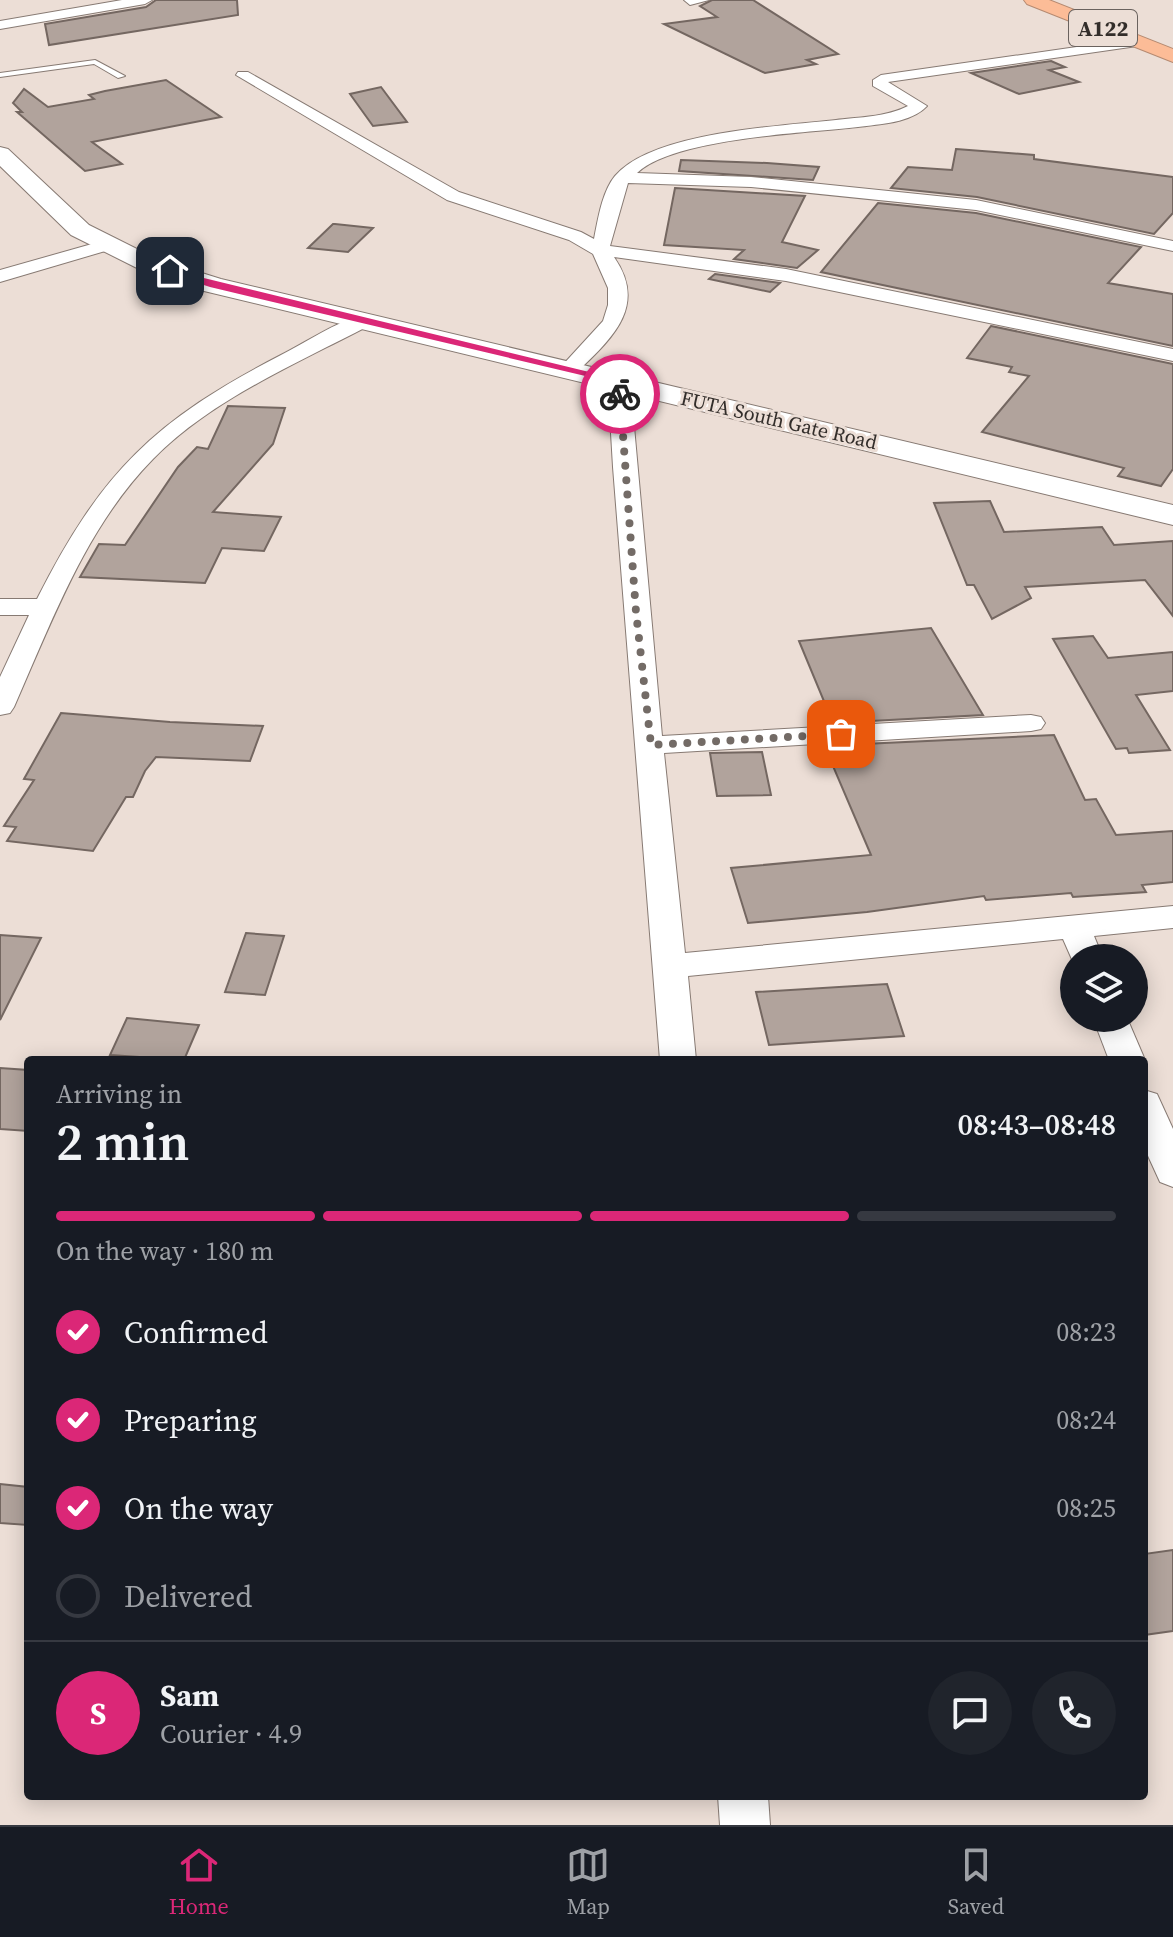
<!DOCTYPE html>
<html lang="en">
<head>
<meta charset="utf-8">
<style>
	body { margin:0; font-family:"Source Serif 4",serif; background:#20242c; color:#f1f3f6; height:100vh; display:flex; flex-direction:column; font-size:30px; white-space:nowrap }
	* { box-sizing:border-box; margin:0 }
	p { font-size:26px; color:#9ea1a6 }
	.icon { flex:none; width:44px; height:44px; fill:none; stroke:currentColor; stroke-width:2; stroke-linecap:round; stroke-linejoin:round }
	.map { position:relative; flex:1; overflow:hidden }
	.sheet { position:absolute; left:24px; top:1056px; width:1124px; height:744px; display:flex; flex-direction:column; background:#171b24; border-radius:8px; box-shadow:0 4px 20px #0003 }
	.sheet>* { flex:none }
	.buttons { position:absolute; left:1060px; top:944px; display:grid; gap:16px }
	.buttons a { display:grid; place-items:center; width:88px; height:88px; border-radius:50%; background:#171b24; box-shadow:0 4px 20px #0003; font-size:40px }
	.pin { position:absolute; display:grid; place-items:center; width:68px; height:68px; color:#fff; margin:-34px; border-radius:16px; box-shadow:0 4px 12px #0006 }
	.courier { position:absolute; display:grid; place-items:center; width:80px; height:80px; margin:-40px; border:6px solid #db2777; border-radius:50%; background:#fff; color:#222; box-shadow:0 2px 10px #0007 }
	.summary em { font-style:normal; font-weight:600 }
	.summary div { display:flex; flex-direction:column-reverse }
	.summary { display:flex; align-items:center; justify-content:space-between; height:136px; padding:0 32px }
	h1 { font-size:52px; font-weight:600; line-height:60px }
	.bar { display:grid; grid-template-columns:repeat(4,1fr); gap:12px 8px; align-content:center; height:96px; padding:0 32px }
	.bar i { height:10px; border-radius:6px; background:#363941 }
	.bar .on { background:#db2777 }
	.bar p { grid-column:span 4 }
	.line { display:flex; align-items:center; gap:20px; padding:0 32px; border-top:2px solid #363941 }
	.line div { flex:1 }
	.round { display:grid; place-items:center; flex:none; width:84px; height:84px; border-radius:42px; background:#20242c }
	ol { padding:0 32px; list-style:none }
	li { display:flex; align-items:center; gap:24px; height:88px }
	li p { margin-inline-start:auto }
	li .icon { padding:8px; border-radius:50%; background:#db2777; color:#fff; stroke-width:4 }
	li:last-child { color:#9ea1a6 }
	li i { width:44px; height:44px; border:4px solid #363941; border-radius:50% }
	.menu { display:flex; justify-content:space-around; align-items:center; height:112px; border-top:2px solid #363941; background:#171b24; font-size:22px; color:#9ea1a6 }
	.menu a { display:grid; justify-items:center; gap:4px }
	.menu .on { color:#db2777 }
	.map>svg:first-child { display:block }
	.building { fill:#b1a39c; stroke:#746761; stroke-width:2 }
	.lines { fill:none; stroke-linecap:round; stroke-linejoin:round }
	.lane-casing { stroke:#877a73; stroke-width:2 }
	.street-casing { stroke:#877a73; stroke-width:2 }
	.secondary-casing { stroke:#877a73; stroke-width:2 }
	.highway-casing { stroke:#b58a71; stroke-width:2 }
	.lane { fill:#fff; fill-rule:evenodd }
	.street { fill:#fff; fill-rule:evenodd }
	.secondary { fill:#fff; fill-rule:evenodd }
	.highway { fill:#fcbc97; fill-rule:evenodd }
	.route { fill:#db2777 }
	.done { stroke:#736b66; stroke-width:8; stroke-dasharray:0 14.4 }
	.labels { text-anchor:middle; stroke-width:6; stroke-linejoin:round; paint-order:stroke }
	.far-street-label { font-size:20px; fill:#322d2a; stroke:#ecded6 }
	.shield { fill:#ecded6; stroke:#6a625e; stroke-width:2 }
	.shield-label { font-size:22px; font-weight:bold; fill:#322d2a }
</style>
</head>
<body>
<div class="map">
<svg width="1173" height="1825" viewBox="0 0 1173 1825">
	<rect width="100%" height="100%" fill="#ecded6"/>
	<g class="building">
		<path d="M156 0H237L238 15 49 45 45 24 146 7Z"/>
		<path d="M712 0H753L838 54 807 60 816 64 765 73 664 24 717 17 700 6Z"/>
		<path d="M1051 61 1065 67 1049 70 1079 82 1019 94 971 73Z"/>
		<path d="M166 80 221 117 92 142 122 164 85 171 17 112H22L13 103 24 89 48 107 94 99 89 95 105 91Z"/>
		<path d="M381 87 407 122 373 126 350 94Z"/>
		<path d="M956 149 1034 155V159L1173 177V213L1154 234 977 197 891 188 908 167 952 170Z"/>
		<path d="M681 160 767 163 819 167 813 180 679 171Z"/>
		<path d="M675 188 805 196 782 242 818 250 797 268 734 259 744 250 664 245Z"/>
		<path d="M878 203 976 213 1141 247 1108 283 1173 294V346L821 272Z"/>
		<path d="M333 224H335L373 228 348 252 308 248Z"/>
		<path d="M715 274 780 283 770 292 709 279Z"/>
		<path d="M991 326 1173 364V469L1161 486 1118 476 1124 468 982 432 1029 376 1009 372 1012 367 967 358Z"/>
		<path d="M228 406 285 408 273 444 213 512 281 517 264 551 222 548 205 583 80 577 99 544 125 545 178 467 197 447 208 449Z"/>
		<path d="M990 501 1004 532 1102 527 1114 545 1173 541V616L1145 580 1025 587 1031 598 992 619 974 585H967L934 503Z"/>
		<path d="M931 628 983 715 833 723 799 641Z"/>
		<path d="M1093 636 1108 658 1173 652V691L1136 695 1170 750 1129 753 1127 748 1116 749 1053 639Z"/>
		<path d="M61 713 170 722 263 726 250 761 156 757 145 771 133 797H126L93 851 7 841 16 827 4 826 34 780 24 779Z"/>
		<path d="M1054 735 1085 800 1096 799 1116 835 1173 831V882L1142 885 1146 892 1073 897 1071 893 986 900 984 896 867 912 748 923 731 868 871 855 827 752 844 751 842 745Z"/>
		<path d="M762 752 771 795 717 796 710 753Z"/>
		<path d="M246 933 284 936 265 995 225 992Z"/>
		<path d="M0 935 41 938 0 1020Z"/>
		<path d="M887 984 904 1036 769 1045 756 992Z"/>
		<path d="M127 1018 199 1025 184 1060 110 1055Z"/>
		<path d="M0 1068 28 1070V1131L0 1129Z"/>
		<path d="M0 1484 28 1487V1525L0 1523Z"/>
		<path d="M1173 1550V1631L1144 1635V1554Z"/>
	</g>
	<g class="lines">
		<defs>
			<path id="lane" d="M95 60 125 76 118 78 94 64 0 77V73Z"/>
			<g id="street">
				<path d="M122 0H152L145 4 0 29V21Z"/>
				<path d="M684 0H709L690 5Z"/>
				<path d="M1139 38 1146 42 1144 45 888 82 927 106C911 123 880 124 858 127 806 133 674 138 637 173L751 177 976 200 1173 241V251L976 210 751 187 628 183 610 246 786 269 1173 349V361L786 281 614 257C649 307 610 340 576 373H562L559 369 603 321 608 305V288L593 254 569 240 447 200 236 75 238 72H248L459 192 581 232 594 239C598 219 602 192 615 176 652 132 781 126 836 120 860 117 886 117 908 106L873 86V80L881 75Z"/>
				<path d="M106 240 112 241 115 245 112 249 0 282V270Z"/>
				<path d="M363 315 370 317 373 321 370 325C296 364 212 399 153 459 86 527 52 621 14 707L10 713 0 715V677L29 615H0V599H37C101 472 155 420 281 355 307 342 335 322 363 315Z"/>
				<path d="M619 376 630 382 662 736 1031 715 1041 717 1045 723 1041 729 1031 731 664 753 685 953 1173 906V928L1094 936 1103 958H1074V964L1063 939 688 976 696 1060H660L613 467 608 382Z"/>
				<path d="M1093 1018H1127L1145 1060 1144 1061 1109 1060Z"/>
				<path d="M1144 1090 1157 1094 1173 1129V1187L1160 1182 1144 1147Z"/>
				<path d="M718 1796H768L770 1825H720Z"/>
			</g>
			<path id="secondary" d="M0 147 8 149 89 225 157 259 221 279 1173 505V525L204 291 139 269 71 235 0 166Z"/>
			<path id="highway" d="M1024 0H1049L1173 49V62L1027 4Z"/>
		</defs>
		<use href="#lane" class="lane-casing"/>
		<use href="#street" class="street-casing"/>
		<use href="#secondary" class="secondary-casing"/>
		<use href="#highway" class="highway-casing"/>
		<use href="#lane" class="lane"/>
		<use href="#street" class="street"/>
		<use href="#secondary" class="secondary"/>
		<use href="#highway" class="highway"/>
	</g>
	<path class="route" d="M167 269 622 380 624 394 617 396 615 383 210 287 167 273Z"/>
	<g class="lines">
		<path class="done" d="M620 394 636 612 651 745 841 734"/>
	</g>
	<g class="labels">
		<g class="far-street-label">
			<text transform="translate(779 420) rotate(13)" y="7">FUTA South Gate Road</text>
		</g>
		<rect class="shield" x="1069" y="10" width="68" height="36" rx="6"/>
		<g class="shield-label">
			<text x="1103" y="36">A122</text>
		</g>
	</g>
</svg>
<div class="buttons">
<a><svg class="icon" aria-label="layers" viewBox="0 0 24 24"><path d="M12 4l9 5-9 5-9-5zM3 14l9 5 9-5"/></svg></a>
</div>
<div class="pin" style="left:841px;top:734px;background:#ea580c"><svg class="icon" aria-label="bag" viewBox="0 0 24 24"><path d="M5 8h14l-1 12H6zM9 8a3 3 0 0 1 6 0"/></svg></div>
<div class="pin" style="left:170px;top:271px;background:#1f2937"><svg class="icon" aria-label="home" viewBox="0 0 24 24"><path d="M3 11l9-7 9 7M6 9v11h12V9"/></svg></div>
<div class="courier" style="left:620px;top:394px"><svg class="icon" aria-label="bike" viewBox="0 0 24 24"><circle cx="6" cy="16" r="4"/><circle cx="18" cy="16" r="4"/><path d="M6 16l4-8h5l3 8M10 8l3 8H6M13 5h3"/></svg></div>
<section class="sheet">
<div class="summary"><div><h1>2 min</h1><p>Arriving in</p></div><em>08:43–08:48</em></div>
<div class="bar"><i class="on"></i><i class="on"></i><i class="on"></i><i></i><p>On the way · 180 m</p></div>
<ol>
<li><svg class="icon" aria-label="check" viewBox="0 0 24 24"><path d="M5 12l5 5 9-10"/></svg>Confirmed<p>08:23</p></li>
<li><svg class="icon" aria-label="check" viewBox="0 0 24 24"><path d="M5 12l5 5 9-10"/></svg>Preparing<p>08:24</p></li>
<li><svg class="icon" aria-label="check" viewBox="0 0 24 24"><path d="M5 12l5 5 9-10"/></svg>On the way<p>08:25</p></li>
<li><i></i>Delivered</li>
</ol>
<div class="line" style="height:144px"><b class="round" style="background:#db2777;color:#fff">S</b><div><b>Sam</b><p>Courier · 4.9</p></div><a class="round"><svg class="icon" aria-label="chat" viewBox="0 0 24 24"><path d="M4 5h16v11H9l-5 4z"/></svg></a><a class="round"><svg class="icon" aria-label="phone" viewBox="0 0 24 24"><path d="M5 4h4l2 5-3 2q2 4 5 5l2-3 5 2v4C11 20 4 13 5 4z"/></svg></a></div>
</section>
</div>
<nav class="menu">
<a class="on"><svg class="icon" aria-label="home" viewBox="0 0 24 24"><path d="M3 11l9-7 9 7M6 9v11h12V9"/></svg>Home</a>
<a><svg class="icon" aria-label="map" viewBox="0 0 24 24"><path d="M3 6l6-2 6 2 6-2v14l-6 2-6-2-6 2zM9 4v14M15 6v14"/></svg>Map</a>
<a><svg class="icon" aria-label="saved" viewBox="0 0 24 24"><path d="M7 4h10v16l-5-4-5 4z"/></svg>Saved</a>
</nav>
</body>
</html>
